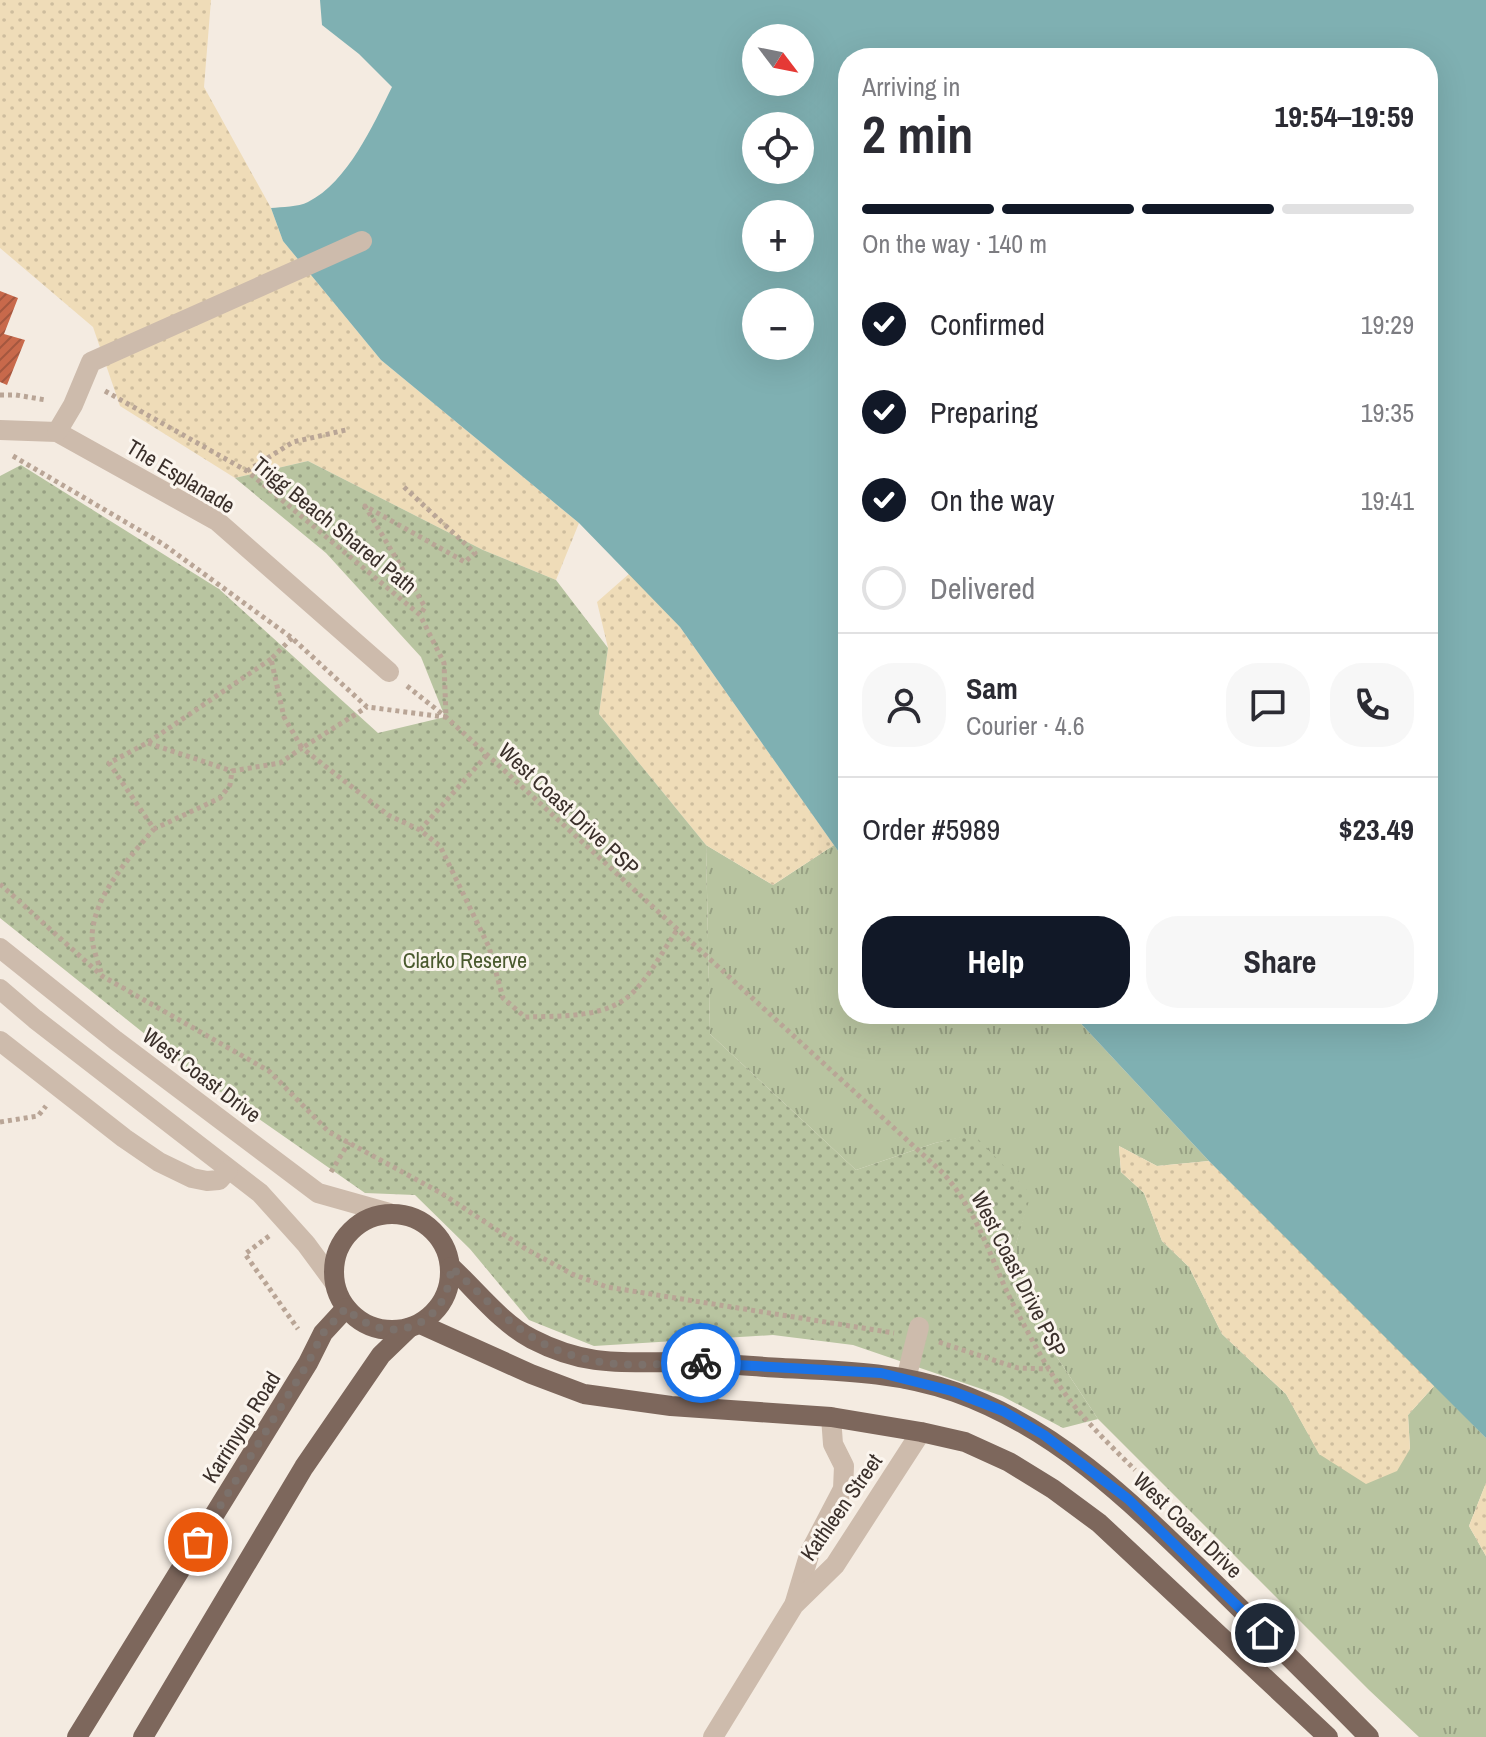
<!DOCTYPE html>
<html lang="en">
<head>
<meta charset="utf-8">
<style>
	body { margin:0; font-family:"Archivo Narrow",sans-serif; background:#f7f7f7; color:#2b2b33; height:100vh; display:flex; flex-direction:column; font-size:30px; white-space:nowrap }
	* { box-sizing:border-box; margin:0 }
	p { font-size:26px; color:#7c7c81 }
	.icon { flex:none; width:44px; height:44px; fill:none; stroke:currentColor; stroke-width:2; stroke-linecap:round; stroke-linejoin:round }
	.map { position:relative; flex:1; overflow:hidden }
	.sheet { position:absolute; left:838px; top:48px; width:600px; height:976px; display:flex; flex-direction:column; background:#fff; border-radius:32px; box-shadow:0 8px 32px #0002 }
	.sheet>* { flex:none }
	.needle { width:52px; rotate:122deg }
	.controls { position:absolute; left:742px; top:24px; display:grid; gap:16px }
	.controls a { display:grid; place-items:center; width:72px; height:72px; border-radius:50%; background:#fff; box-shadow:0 8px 32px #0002; font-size:40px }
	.pin { position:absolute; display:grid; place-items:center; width:68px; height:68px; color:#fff; margin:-34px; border:4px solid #fff; border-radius:50%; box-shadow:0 2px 8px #0007 }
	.courier { position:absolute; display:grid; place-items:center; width:80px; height:80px; margin:-40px; border:6px solid #1a73e8; border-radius:50%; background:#fff; color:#222; box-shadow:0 2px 10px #0007 }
	.head em { font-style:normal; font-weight:800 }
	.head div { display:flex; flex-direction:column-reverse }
	.head { display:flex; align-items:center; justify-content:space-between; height:136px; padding:0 24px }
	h1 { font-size:52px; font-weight:800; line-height:60px }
	.bar { display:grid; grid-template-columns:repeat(4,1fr); gap:12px 8px; align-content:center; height:96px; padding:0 24px }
	.bar i { height:10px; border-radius:6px; background:#e1e1e2 }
	.bar .active { background:#111827 }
	.bar p { grid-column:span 4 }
	.line { display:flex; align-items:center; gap:20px; padding:0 24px; border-top:2px solid #e1e1e2 }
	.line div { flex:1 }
	.round { display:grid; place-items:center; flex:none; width:84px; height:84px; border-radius:32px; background:#f7f7f7 }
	ol { padding:0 24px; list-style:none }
	li { display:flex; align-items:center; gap:24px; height:88px }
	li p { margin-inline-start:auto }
	li .icon { padding:8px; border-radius:50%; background:#111827; color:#fff; stroke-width:4 }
	li:last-child { color:#7c7c81 }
	li i { width:44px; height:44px; border:4px solid #e1e1e2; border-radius:50% }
	.button { display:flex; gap:16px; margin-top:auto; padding:16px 24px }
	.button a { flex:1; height:92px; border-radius:32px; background:#111827; color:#fff; font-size:32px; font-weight:800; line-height:92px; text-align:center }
	.button a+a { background:#f7f7f7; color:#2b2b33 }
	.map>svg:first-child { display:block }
	.grass { fill:url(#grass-tufts) }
	.sand { fill:url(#sand-dots) }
	.park { fill:url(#park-dots) }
	.water { fill:#7fb0b2; fill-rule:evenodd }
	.building { fill:url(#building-hatch) }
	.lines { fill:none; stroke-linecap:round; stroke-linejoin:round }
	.path { stroke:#b9a596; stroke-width:5; stroke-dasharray:4 4; stroke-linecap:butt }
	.minor { stroke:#cdbbac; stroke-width:20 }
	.major { stroke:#7d675c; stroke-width:20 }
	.done { stroke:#7c716b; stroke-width:8; stroke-dasharray:0 14.4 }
	.route { stroke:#1a73e8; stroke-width:10 }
	.labels { text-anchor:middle; stroke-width:6; stroke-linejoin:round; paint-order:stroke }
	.street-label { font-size:22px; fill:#3b302b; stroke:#fbf5ee }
	.park-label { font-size:22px; fill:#4a5a2e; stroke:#fbf5ee }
</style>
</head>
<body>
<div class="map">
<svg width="1486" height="1737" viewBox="0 0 1486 1737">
	<defs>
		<pattern id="grass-tufts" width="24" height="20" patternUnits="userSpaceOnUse" patternTransform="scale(2)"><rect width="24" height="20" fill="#b8c4a0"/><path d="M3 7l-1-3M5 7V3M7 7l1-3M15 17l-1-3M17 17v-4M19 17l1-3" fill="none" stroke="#97a083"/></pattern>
		<pattern id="sand-dots" width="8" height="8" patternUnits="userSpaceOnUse" patternTransform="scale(2)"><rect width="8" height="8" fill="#efdcb8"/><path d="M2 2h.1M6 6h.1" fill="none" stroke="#cebd9e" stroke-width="1.8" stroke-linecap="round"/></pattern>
		<pattern id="park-dots" width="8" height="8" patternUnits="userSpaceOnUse" patternTransform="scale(2)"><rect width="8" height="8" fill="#b8c4a0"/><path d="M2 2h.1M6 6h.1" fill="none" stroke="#97a083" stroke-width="1.8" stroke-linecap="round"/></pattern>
		<pattern id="building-hatch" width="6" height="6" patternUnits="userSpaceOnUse" patternTransform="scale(2)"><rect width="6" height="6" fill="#c8694b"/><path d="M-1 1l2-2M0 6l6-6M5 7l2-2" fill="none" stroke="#a4573f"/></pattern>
	</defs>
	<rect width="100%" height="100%" fill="#f4ebe1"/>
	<path class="grass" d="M706 845 773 885 834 845 848 865V1014H1072L1209 1161 1157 1166 1119 1146 1121 1172 1144 1193 1162 1241 1189 1267 1222 1334 1286 1394 1320 1455 1410 1449 1408 1415 1435 1385 1486 1438V1483L1469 1526 1486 1556V1737H1419L1369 1690 1098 1419 1017 1297 1013 1254 1030 1194 973 1135 935 1143 856 1170 710 1034Z"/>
	<g class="sand">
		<path d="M0 0H211L204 87 271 208 283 241 381 360 579 523 556 580 483 550 308 461 235 478 120 406 93 327 0 248Z"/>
		<path d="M630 573 680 627 834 845 773 885 706 845 599 714 608 648 597 602Z"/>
		<path d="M1119 1146 1157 1166 1209 1161 1435 1385 1408 1415 1410 1449 1397 1471 1366 1484 1319 1454 1286 1394 1222 1334 1189 1267 1162 1241 1144 1193 1121 1172Z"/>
		<path d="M1486 1483V1556L1469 1526Z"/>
	</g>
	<path class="park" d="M308 461 483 550 556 580 608 648 599 714 706 845 710 1034 856 1170 935 1143 973 1134 1031 1194 1013 1254 1017 1297 1098 1419 1063 1428 1002 1396 853 1345 773 1335 594 1346 529 1320 470 1249 415 1195 365 1193 196 1075 0 918V476L21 465 219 589 378 733 445 717 421 657 326 553 235 478Z"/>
	<path class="water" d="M320 0H1486V1438L1209 1161 1072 1014H1428V58H848V865L680 627 579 523 381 360 283 241 271 208C282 207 298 207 308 202 348 182 373 125 392 87L359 54 322 25ZM756 38H800V82H756ZM756 126H800V170H756ZM756 214H800V258H756ZM756 302H800V346H756Z"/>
	<path class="building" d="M0 291 18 298 4 334 25 340 7 385 0 382Z"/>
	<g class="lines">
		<g class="path">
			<path d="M105 391 247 471 420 615 444 663 446 717"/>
			<path d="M0 395H16L46 400"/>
			<path d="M13 456 163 544 292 638 367 707 445 717"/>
			<path d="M247 471 293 442 346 430"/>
			<path d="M404 487 475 553 465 562 365 506 425 607 420 615"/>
			<path d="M292 638 271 659 284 717 302 748 367 707"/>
			<path d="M271 659 147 743 109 763 154 829 220 798 230 785 232 771 280 763 302 748 388 815 420 830 440 846 489 947 503 998 525 1017C556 1016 597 1018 624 1000 646 984 662 952 677 930"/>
			<path d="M407 686 446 717 943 1173C981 1216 990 1260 1015 1308 1032 1340 1050 1375 1072 1403 1091 1427 1114 1449 1135 1470"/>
			<path d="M148 743 232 771"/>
			<path d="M420 830 487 755"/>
			<path d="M0 884 102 976 269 1071 329 1132 441 1193 526 1249 572 1274 607 1287 894 1333"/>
			<path d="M101 972C98 961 92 947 92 936 94 895 129 858 154 829"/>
			<path d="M0 1122 38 1116 46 1106"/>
			<path d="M331 1172 349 1142"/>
			<path d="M269 1236 245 1254 298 1329"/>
			<path d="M939 1342 1018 1368 1049 1369"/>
		</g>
		<g class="minor">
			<path d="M0 430 57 432 217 521 389 672"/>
			<path d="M57 432 73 405 91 362 362 241"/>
			<path d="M0 948 115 1040 318 1193 389 1213"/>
			<path d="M0 989 35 1019 260 1193 306 1244 334 1282"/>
			<path d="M0 1041 124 1138 159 1162 192 1178 207 1181 219 1180 228 1170"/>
			<path d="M906 1379 919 1327"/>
			<path d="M795 1602 810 1552 843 1489 844 1466 833 1444 831 1417"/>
			<path d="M713 1737 794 1605 835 1565 921 1432"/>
		</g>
		<g class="major">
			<circle cx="392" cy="1272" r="58"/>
			<path d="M451 1267C476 1290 501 1323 532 1339 586 1367 622 1362 679 1362 713 1363 748 1366 782 1368 841 1371 898 1372 955 1392 1054 1427 1128 1499 1202 1571 1258 1626 1314 1681 1369 1737"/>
			<path d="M420 1324 531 1374 584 1394 671 1406 831 1417 921 1432 965 1442 1009 1462 1053 1489 1099 1523 1328 1737"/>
			<path d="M77 1737 308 1363 323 1333 346 1308"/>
			<path d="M143 1737 304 1467 381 1355 409 1328"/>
		</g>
	</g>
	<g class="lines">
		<path class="done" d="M198 1542 308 1363 323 1333 346 1308C388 1350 449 1327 451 1267 502 1313 528 1350 601 1362 634 1368 668 1362 701 1363"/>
		<path class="route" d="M701 1363 881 1373 952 1391 1003 1411 1044 1435 1128 1499 1265 1633"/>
	</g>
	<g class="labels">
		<g class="street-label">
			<text transform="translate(181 476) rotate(31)" y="8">The Esplanade</text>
			<text transform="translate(335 525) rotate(39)" y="8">Trigg Beach Shared Path</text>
			<text transform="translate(569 809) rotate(43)" y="8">West Coast Drive PSP</text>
			<text transform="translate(202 1075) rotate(37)" y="8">West Coast Drive</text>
			<text transform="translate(1019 1274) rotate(63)" y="8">West Coast Drive PSP</text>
			<text transform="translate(241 1427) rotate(-58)" y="8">Karrinyup Road</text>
			<text transform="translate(841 1507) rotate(-55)" y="8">Kathleen Street</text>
			<text transform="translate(1188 1525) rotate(44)" y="8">West Coast Drive</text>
		</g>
		<g class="park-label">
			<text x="465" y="968">Clarko Reserve</text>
		</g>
	</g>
</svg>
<div class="controls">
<a><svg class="needle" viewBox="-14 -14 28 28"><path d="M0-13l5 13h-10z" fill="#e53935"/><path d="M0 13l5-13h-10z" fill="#7c7c81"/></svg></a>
<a><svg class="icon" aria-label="locate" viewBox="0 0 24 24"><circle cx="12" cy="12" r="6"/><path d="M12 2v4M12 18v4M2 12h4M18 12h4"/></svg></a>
<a>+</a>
<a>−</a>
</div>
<div class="pin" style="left:198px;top:1542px;background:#ea580c"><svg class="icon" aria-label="bag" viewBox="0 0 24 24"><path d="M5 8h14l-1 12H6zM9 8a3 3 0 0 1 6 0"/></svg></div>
<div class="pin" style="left:1265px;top:1633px;background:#1f2937"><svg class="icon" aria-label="home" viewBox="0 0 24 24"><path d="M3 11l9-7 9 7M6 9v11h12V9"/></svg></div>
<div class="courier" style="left:701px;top:1363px"><svg class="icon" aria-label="bike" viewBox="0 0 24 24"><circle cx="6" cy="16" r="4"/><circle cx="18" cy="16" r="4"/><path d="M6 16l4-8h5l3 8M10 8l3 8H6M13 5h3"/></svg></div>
<section class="sheet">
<div class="head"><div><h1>2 min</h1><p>Arriving in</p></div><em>19:54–19:59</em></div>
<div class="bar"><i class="active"></i><i class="active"></i><i class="active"></i><i></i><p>On the way · 140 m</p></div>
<ol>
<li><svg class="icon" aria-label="check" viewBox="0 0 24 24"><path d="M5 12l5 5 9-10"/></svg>Confirmed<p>19:29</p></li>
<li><svg class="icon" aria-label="check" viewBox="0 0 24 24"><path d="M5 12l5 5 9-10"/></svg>Preparing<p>19:35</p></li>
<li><svg class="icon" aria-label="check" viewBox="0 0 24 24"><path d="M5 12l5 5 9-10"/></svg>On the way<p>19:41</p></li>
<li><i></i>Delivered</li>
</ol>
<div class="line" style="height:144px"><a class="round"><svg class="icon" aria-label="person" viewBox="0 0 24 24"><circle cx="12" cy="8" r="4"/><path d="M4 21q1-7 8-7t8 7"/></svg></a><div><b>Sam</b><p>Courier · 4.6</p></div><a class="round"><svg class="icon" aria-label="chat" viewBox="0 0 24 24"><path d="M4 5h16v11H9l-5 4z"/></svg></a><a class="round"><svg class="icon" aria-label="phone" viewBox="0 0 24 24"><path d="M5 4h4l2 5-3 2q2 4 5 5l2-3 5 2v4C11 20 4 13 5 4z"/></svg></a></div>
<div class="line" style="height:104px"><div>Order #5989</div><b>$23.49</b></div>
<div class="button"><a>Help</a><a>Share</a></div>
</section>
</div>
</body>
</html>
